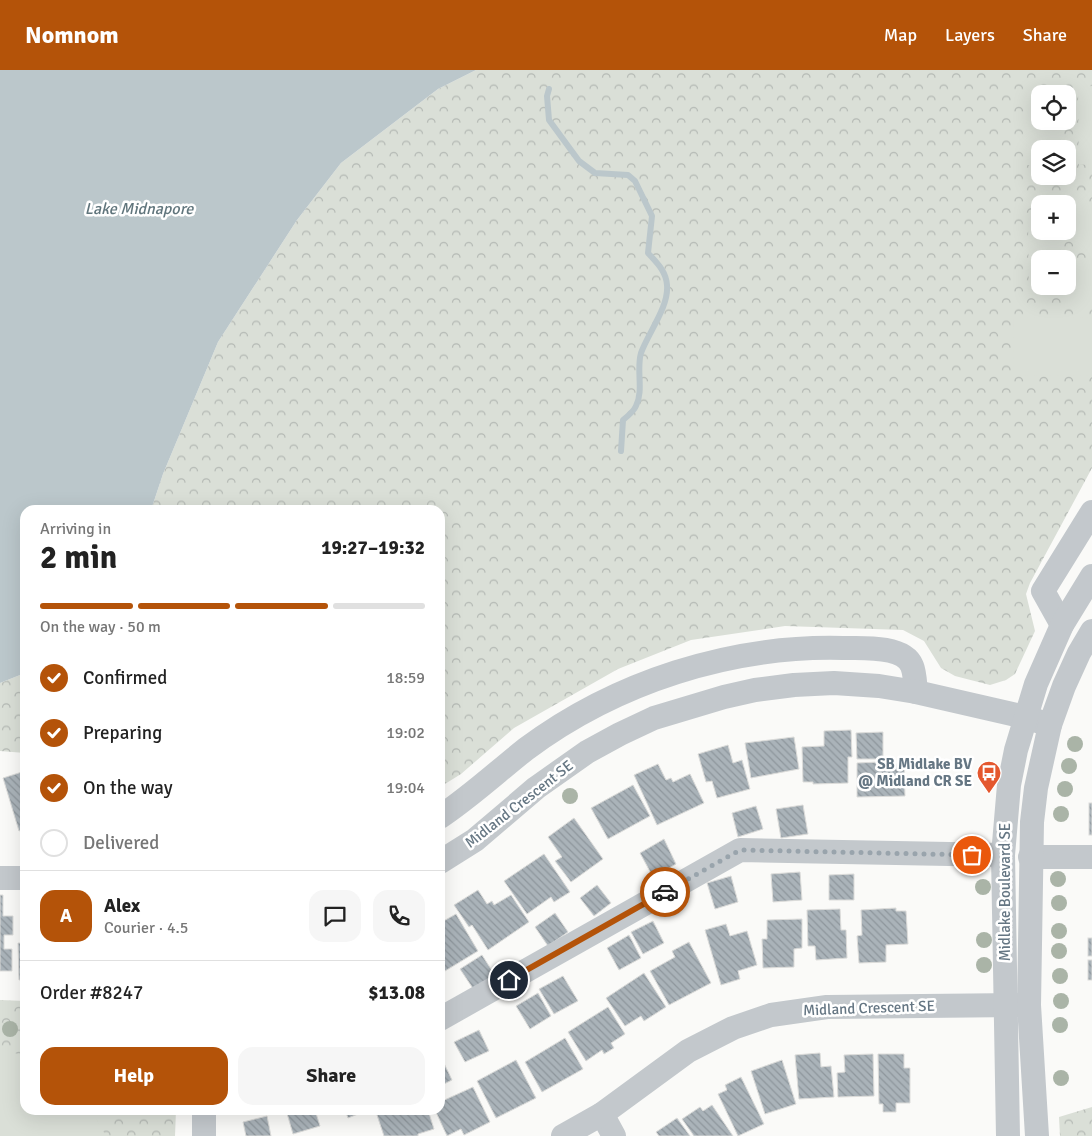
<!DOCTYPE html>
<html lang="en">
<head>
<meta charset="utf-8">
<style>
	body { margin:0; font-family:Signika,sans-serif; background:#f6f6f6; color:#222; height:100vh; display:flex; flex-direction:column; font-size:19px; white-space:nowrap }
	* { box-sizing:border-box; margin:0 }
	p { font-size:16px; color:#767676 }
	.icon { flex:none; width:28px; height:28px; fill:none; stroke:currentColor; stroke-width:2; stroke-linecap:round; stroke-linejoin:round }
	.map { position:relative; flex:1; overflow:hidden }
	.sheet { position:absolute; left:20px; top:435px; width:425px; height:610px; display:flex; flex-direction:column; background:#fff; border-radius:15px; box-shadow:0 5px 20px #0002 }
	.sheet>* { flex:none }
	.fabs { position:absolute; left:1031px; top:15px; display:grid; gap:10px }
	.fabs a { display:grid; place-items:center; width:45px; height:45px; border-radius:10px; background:#fff; box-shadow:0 5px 20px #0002; font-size:25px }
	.pin { position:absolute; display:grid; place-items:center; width:42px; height:42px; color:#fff; margin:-21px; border:2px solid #fff; border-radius:50%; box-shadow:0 1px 5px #0007 }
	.courier { position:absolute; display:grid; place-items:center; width:50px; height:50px; margin:-25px; border:4px solid #b45309; border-radius:50%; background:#fff; color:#222; box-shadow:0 1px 6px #0007 }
	.headline em { font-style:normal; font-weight:700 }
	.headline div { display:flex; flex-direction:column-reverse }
	.headline { display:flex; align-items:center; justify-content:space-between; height:85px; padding:0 20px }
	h1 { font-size:32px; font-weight:700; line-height:38px }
	.bar { display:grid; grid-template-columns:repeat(4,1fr); gap:8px 5px; align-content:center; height:60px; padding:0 20px }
	.bar i { height:6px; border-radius:4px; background:#e0e0e0 }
	.bar .current { background:#b45309 }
	.bar p { grid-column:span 4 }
	.line { display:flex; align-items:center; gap:12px; padding:0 20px; border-top:1px solid #e0e0e0 }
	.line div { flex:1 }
	.round { display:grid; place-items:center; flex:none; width:52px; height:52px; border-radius:15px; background:#f6f6f6 }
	ol { padding:0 20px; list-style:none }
	li { display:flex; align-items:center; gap:15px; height:55px }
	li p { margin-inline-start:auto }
	li .icon { padding:5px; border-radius:50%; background:#b45309; color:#fff; stroke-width:4 }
	li:last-child { color:#767676 }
	li i { width:28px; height:28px; border:2px solid #e0e0e0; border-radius:50% }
	.cta { display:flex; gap:10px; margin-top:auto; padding:10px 20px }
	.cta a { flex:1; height:58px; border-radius:15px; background:#b45309; color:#fff; font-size:20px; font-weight:700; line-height:58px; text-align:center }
	.cta a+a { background:#f6f6f6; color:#222 }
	header { display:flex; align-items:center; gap:30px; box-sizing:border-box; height:70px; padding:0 25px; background:#b45309; color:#fff }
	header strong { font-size:24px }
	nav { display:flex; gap:28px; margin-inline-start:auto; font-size:18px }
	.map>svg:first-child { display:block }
	.forest { fill:url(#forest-crowns); fill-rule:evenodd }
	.pitch { fill:#dadfd7 }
	.water { fill:#bbc7cb }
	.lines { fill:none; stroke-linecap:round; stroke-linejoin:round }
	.stream { stroke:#bbc7cb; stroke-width:6 }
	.building { fill:url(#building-back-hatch); stroke:#dcdcda }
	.minor { stroke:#c3c8cc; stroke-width:24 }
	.tree { fill:#aab4a7 }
	.done { stroke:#99a4ac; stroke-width:5; stroke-dasharray:0 9 }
	.route { stroke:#b45309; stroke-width:6 }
	.labels { text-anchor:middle; stroke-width:5; stroke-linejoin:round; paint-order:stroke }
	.poi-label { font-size:15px; font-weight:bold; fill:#657683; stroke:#fff; text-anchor:end }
	.street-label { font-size:15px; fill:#657683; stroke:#fff }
	.water-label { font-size:16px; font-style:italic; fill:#60757c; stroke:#fff }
</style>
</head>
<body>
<header>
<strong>Nomnom</strong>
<nav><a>Map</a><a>Layers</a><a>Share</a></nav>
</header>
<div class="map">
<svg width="1092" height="1066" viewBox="0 0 1092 1066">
	<defs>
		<pattern id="forest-crowns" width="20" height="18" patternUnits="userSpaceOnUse" patternTransform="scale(1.25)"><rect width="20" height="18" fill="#dadfd7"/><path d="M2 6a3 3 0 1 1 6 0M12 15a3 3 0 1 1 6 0" fill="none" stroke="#b4b9b4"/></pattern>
		<pattern id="building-back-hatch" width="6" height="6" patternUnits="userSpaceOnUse" patternTransform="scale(1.25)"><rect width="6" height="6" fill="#aab3b9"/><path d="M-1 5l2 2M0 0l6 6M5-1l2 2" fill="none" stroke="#8e969c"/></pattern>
	</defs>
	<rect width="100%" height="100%" fill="#fafaf8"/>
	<g class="forest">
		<path d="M476 0H1092V398L1030 513 1026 524 1035 561 1015 604 1006 610 990 615 955 606 941 598 924 571 903 560 785 556 691 570 618 599 514 658 461 704 440 717V440H151L163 404 218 272 297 150 341 93 438 19ZM1040 24H1068V51H1040ZM1040 79H1068V106H1040ZM1040 134H1068V161H1040ZM1040 189H1068V216H1040Z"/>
		<path d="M25 603V683L0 681V613Z"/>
		<path d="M0 930 25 931V1040H176L175 1066H0Z"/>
		<path d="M1092 1037V1066H1060L1059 1047Z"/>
	</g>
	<g class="pitch">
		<path d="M1092 16V94L1079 95 1078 17Z"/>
		<path d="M1026 17H1062V24H1040V51H1062L1063 79H1040V95H1027Z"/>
		<path d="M1074 135H1092V179H1075Z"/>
		<path d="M1028 147H1040V161H1064V189H1040V216H1064V224L1029 225Z"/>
		<path d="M1075 194H1092V238H1076Z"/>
		<path d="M1092 247V305L1014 306 1013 248Z"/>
		<path d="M0 977 25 987V1040H89L96 1048 106 1066H0Z"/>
	</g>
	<path class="water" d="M0 0H476L438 19 341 93 297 150 218 272 163 404 151 440H25V603L0 613Z"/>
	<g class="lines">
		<path class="stream" d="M549 19 547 26 549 50 579 91 595 103 628 105 635 111 652 146 648 183C657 193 666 201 667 215 669 237 648 263 641 283 636 300 644 320 636 336 634 341 628 346 623 350L621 381"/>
	</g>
	<g class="building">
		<path d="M851 660 852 687H848V713L813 714V712H803L802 677 824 676V661Z"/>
		<path d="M883 662V689H857L856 663Z"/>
		<path d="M794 667 799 699 751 708 745 673Z"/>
		<path d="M728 675 733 693 742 690 750 719 717 728 712 711 706 712 698 684Z"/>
		<path d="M880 692V695L904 694 905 726 857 727V693Z"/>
		<path d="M658 694 666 710 671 708 673 712 690 704 704 733 657 755 634 705Z"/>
		<path d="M25 701V759L19 761 3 708Z"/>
		<path d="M633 715 650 746 608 769 591 738Z"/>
		<rect x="1089" y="733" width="3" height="32"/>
		<path d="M803 735 808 764 781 768 776 739Z"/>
		<path d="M756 736 763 759 738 767 732 743Z"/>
		<path d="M574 748 603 789 571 812 555 791 562 787 548 767Z"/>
		<path d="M664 769 676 794 653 807 640 783Z"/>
		<path d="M544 784 570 822 554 832 551 827 527 844 504 811Z"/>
		<path d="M800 802 802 830 773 832 771 804Z"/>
		<path d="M854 804V830H829V805Z"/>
		<path d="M731 806 738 832 715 839 707 813Z"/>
		<path d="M597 815 611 833 594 846 580 828Z"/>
		<path d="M478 820 487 834 492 831 494 835 511 825 529 852 488 880 472 855 469 857 454 835Z"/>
		<path d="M0 825H3V846H13V865H4V879H12V901H0Z"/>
		<path d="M896 838V841H906L908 874 886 875V892L859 893 857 866 862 865 861 840Z"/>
		<path d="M840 839 841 860H846L847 888 816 890 815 876H808L807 840Z"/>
		<path d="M555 843 568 862 548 876 535 857Z"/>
		<path d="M456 844 478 881 440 904V853Z"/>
		<path d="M802 849V878L794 879V897L763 898 762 869H767V850Z"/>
		<path d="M653 851 664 873 643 884 631 862Z"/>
		<path d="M726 854 730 866 747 861 757 895 738 901 740 909 721 915 705 860Z"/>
		<path d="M629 865 641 888 619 900 607 878Z"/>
		<rect x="1088" y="868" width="4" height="18"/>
		<path d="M689 872 711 913 669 935 650 901 675 887 672 881Z"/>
		<path d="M18 873H25V910H19Z"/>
		<path d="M482 885 496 907 474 920 460 899Z"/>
		<rect x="1088" y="890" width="4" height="20"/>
		<path d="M644 903 666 937 644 951 641 946 625 956 606 928Z"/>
		<path d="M563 906 578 931 554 944 539 919Z"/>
		<path d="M538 923 551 946 530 959 516 936Z"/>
		<path d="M608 937 625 964 611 973 614 978 604 984 602 980 586 991 568 962Z"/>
		<path d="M479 960 489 981 465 992 454 972Z"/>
		<path d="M565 968 583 999 542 1022 525 992Z"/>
		<path d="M820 983 821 997 831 996 834 1027 799 1029 795 985Z"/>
		<path d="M873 984 874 1026 838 1027 837 1003 845 1002 844 985Z"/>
		<path d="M878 984H904V998H910V1033H896V1042H883V1034H879Z"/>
		<path d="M440 985 452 1010 440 1016Z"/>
		<path d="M516 990 536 1028 496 1048 477 1011Z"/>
		<path d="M782 990 796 1034 765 1044 751 1001Z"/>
		<path d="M741 1007 764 1054 738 1066 718 1024 727 1020 725 1015Z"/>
		<path d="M473 1017 490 1052 464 1065 461 1059 447 1066 435 1040H440V1032Z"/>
		<path d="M712 1035 733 1066H694L682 1049 700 1037 703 1041Z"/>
		<path d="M286 1040H315L320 1056 293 1064Z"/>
		<path d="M345 1040H368L348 1048Z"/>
		<path d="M382 1040H428L434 1059 418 1064V1066H384L376 1042Z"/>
		<path d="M267 1046 271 1066H246L243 1052Z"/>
		<path d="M677 1048 690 1066H659L656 1062Z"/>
	</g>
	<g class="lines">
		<g class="minor">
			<path d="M1062 555 1043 521 1092 442"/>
			<path d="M440 747C470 727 497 702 526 679 616 612 731 575 843 578 861 578 904 575 912 596 915 603 915 614 916 622"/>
			<path d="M1030 787H1092"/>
			<path d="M440 792 475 770 536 718 587 682 620 664 654 648 724 627 755 620 794 615 834 613 879 616 916 622 1025 647 1050 655"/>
			<path d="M0 808H25"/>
			<path d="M440 949 740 780 1003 785"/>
			<path d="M602 1044 614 1066"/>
			<path d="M204 1066V1040"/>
			<path d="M563 1066 602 1044 688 981 733 958 771 945 827 937 1022 935"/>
			<path d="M1008 1066 1003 785 1009 715 1016 680 1036 614 1062 555 1092 506"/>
			<path d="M1037 1066 1029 935 1032 752 1036 718 1050 655 1064 616 1079 583 1092 561"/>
		</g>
	</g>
	<g class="tree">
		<circle cx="1075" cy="674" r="8"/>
		<circle cx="1069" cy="696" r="8"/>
		<circle cx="1065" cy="719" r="8"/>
		<circle cx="570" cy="726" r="8"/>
		<circle cx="1061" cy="744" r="8"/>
		<circle cx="1058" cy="809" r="8"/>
		<circle cx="983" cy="817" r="8"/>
		<circle cx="1059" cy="833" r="8"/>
		<circle cx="1059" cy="861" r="8"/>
		<circle cx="984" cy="870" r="8"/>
		<circle cx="1059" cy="881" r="8"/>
		<circle cx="984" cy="895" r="8"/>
		<circle cx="1060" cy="906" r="8"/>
		<circle cx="1061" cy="931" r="8"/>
		<circle cx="1060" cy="955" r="8"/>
		<circle cx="10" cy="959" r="8"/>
		<circle cx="1061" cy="1008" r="8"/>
	</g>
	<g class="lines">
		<path class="done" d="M665 822 740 780 972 785"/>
		<path class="route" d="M509 910 665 822"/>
	</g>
	<defs>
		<symbol id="bus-pin" viewBox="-11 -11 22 30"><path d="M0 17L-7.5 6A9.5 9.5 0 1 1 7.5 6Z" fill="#e4572e" stroke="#fff"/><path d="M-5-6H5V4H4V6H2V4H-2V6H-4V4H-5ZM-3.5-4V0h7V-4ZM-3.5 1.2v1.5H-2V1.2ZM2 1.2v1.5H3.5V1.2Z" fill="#fff"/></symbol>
	</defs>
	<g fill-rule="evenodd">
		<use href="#bus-pin" x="975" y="689" width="28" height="38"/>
	</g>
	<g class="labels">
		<g class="poi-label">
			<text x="972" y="699">SB Midlake BV<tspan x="972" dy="17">@ Midland CR SE</tspan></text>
		</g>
		<g class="street-label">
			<text transform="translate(519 734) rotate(-38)" y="5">Midland Crescent SE</text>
			<text transform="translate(1005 822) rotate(-90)" y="5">Midlake Boulevard SE</text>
			<text transform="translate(869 938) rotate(-2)" y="5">Midland Crescent SE</text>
		</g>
		<g class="water-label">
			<text x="139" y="144">Lake Midnapore</text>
		</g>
	</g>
</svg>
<div class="fabs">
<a><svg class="icon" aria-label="locate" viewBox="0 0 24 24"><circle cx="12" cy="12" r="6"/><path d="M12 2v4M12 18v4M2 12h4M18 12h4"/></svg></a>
<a><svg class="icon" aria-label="layers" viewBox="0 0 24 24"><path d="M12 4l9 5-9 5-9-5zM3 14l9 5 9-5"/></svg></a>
<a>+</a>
<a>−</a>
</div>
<div class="pin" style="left:972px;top:785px;background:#ea580c"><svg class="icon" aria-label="bag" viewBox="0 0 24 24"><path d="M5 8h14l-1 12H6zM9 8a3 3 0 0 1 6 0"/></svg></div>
<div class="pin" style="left:509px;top:910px;background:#1f2937"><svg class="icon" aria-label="home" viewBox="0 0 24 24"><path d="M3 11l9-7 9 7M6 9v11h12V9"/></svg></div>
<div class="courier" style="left:665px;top:822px"><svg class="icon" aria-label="car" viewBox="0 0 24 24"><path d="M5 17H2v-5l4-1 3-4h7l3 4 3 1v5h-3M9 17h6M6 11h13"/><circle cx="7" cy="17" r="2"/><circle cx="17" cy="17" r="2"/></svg></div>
<section class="sheet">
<div class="headline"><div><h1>2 min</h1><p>Arriving in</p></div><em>19:27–19:32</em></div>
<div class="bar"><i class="current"></i><i class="current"></i><i class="current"></i><i></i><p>On the way · 50 m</p></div>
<ol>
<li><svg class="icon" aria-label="check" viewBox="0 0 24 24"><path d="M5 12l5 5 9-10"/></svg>Confirmed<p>18:59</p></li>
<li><svg class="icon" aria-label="check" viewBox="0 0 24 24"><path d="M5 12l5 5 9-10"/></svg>Preparing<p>19:02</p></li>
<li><svg class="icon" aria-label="check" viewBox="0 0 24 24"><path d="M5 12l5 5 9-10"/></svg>On the way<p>19:04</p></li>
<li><i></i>Delivered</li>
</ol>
<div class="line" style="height:90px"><b class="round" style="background:#b45309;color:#fff">A</b><div><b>Alex</b><p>Courier · 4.5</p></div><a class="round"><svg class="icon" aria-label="chat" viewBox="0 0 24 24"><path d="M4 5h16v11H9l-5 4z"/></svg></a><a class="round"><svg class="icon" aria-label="phone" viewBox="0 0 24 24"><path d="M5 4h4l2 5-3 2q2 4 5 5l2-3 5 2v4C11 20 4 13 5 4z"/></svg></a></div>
<div class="line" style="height:65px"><div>Order #8247</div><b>$13.08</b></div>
<div class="cta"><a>Help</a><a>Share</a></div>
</section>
</div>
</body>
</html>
